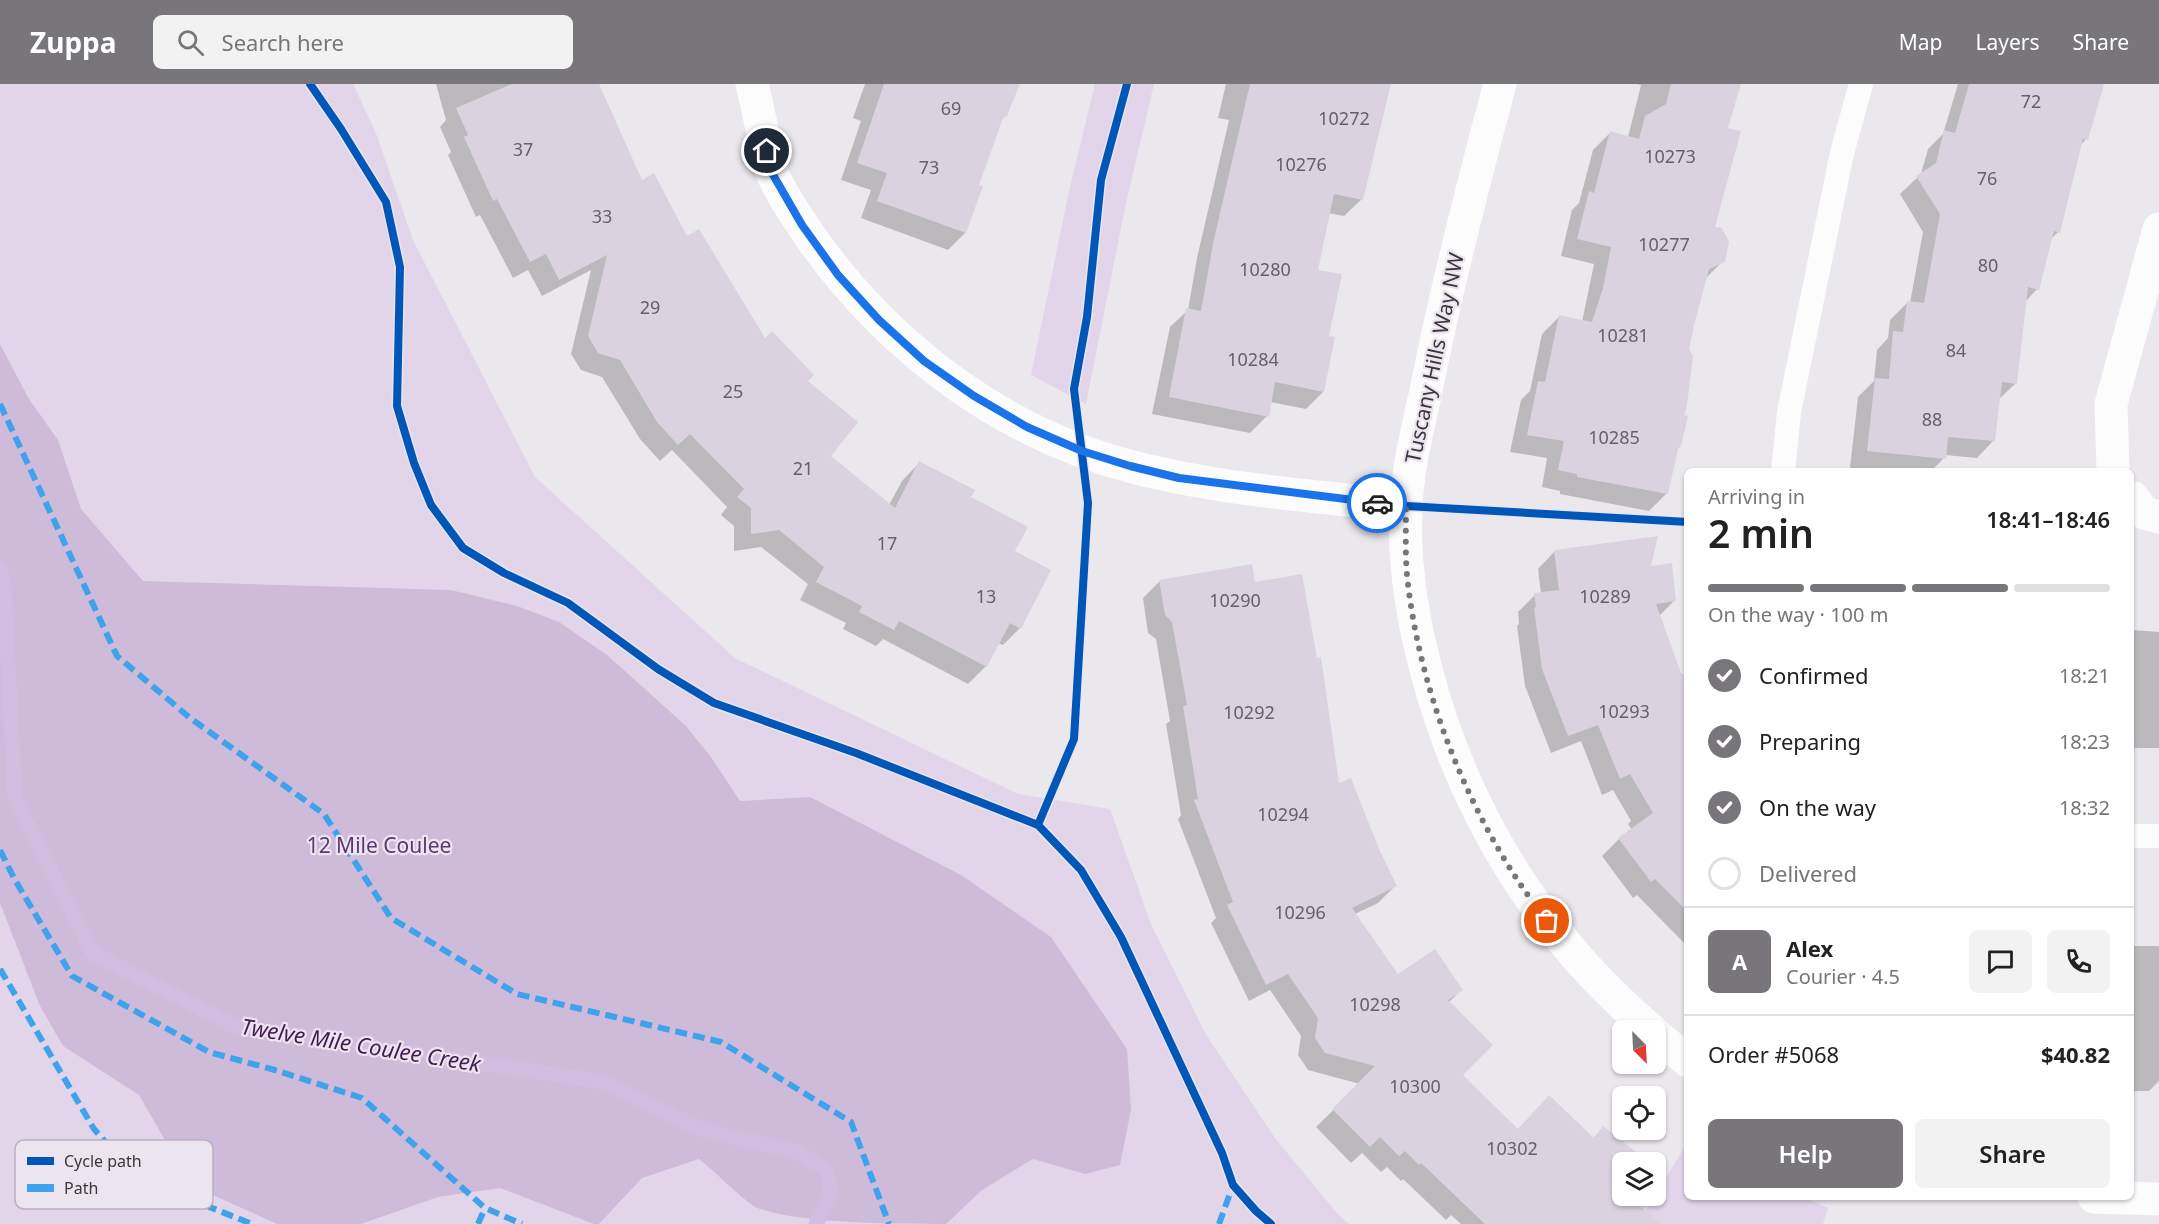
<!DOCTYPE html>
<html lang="en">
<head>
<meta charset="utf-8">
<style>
	body { margin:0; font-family:"Noto Sans",sans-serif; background:#f2f2f2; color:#222; height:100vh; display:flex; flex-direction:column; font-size:22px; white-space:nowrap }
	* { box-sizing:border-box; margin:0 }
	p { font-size:20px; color:#767676 }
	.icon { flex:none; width:33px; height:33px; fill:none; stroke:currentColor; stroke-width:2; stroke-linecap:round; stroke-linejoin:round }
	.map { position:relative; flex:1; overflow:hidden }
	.sheet { position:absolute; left:1684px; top:384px; width:450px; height:732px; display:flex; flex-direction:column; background:#fff; border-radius:9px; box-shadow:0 2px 4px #0004 }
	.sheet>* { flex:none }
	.needle { width:39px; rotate:156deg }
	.buttons { position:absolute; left:1612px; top:936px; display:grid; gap:12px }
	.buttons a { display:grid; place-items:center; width:54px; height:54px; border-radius:9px; background:#fff; box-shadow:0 2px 4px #0004; font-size:30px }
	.pin { position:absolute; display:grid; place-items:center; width:51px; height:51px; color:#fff; margin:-26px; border:3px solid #fff; border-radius:50%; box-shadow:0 2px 6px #0007 }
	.courier { position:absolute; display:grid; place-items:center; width:60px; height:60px; margin:-30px; border:4px solid #1a73e8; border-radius:50%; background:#fff; color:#222; box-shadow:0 2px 8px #0007 }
	.headline em { font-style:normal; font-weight:600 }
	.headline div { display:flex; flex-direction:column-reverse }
	.headline { display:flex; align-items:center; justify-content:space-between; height:102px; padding:0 24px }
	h1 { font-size:39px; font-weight:600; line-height:45px }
	.bar { display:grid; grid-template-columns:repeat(4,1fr); gap:9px 6px; align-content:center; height:72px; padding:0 24px }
	.bar i { height:8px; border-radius:4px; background:#e0e0e0 }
	.bar .selected { background:#78767a }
	.bar p { grid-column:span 4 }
	.line { display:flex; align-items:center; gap:15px; padding:0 24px; border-top:2px solid #e0e0e0 }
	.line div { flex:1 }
	.round { display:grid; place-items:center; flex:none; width:63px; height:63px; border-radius:9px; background:#f2f2f2 }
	ol { padding:0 24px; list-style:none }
	li { display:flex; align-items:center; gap:18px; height:66px }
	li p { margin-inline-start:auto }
	li .icon { padding:6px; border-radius:50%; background:#78767a; color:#fff; stroke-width:4 }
	li:last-child { color:#767676 }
	li i { width:33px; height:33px; border:3px solid #e0e0e0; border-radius:50% }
	.primary-button { display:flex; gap:12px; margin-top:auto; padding:12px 24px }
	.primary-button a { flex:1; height:69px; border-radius:9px; background:#78767a; color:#fff; font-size:24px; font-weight:600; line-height:69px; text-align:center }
	.primary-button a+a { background:#f2f2f2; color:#222 }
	header { display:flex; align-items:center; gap:36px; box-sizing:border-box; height:84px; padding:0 30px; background:#78767a; color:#fff }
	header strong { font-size:28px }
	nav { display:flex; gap:33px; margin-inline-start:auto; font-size:21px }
	.search { width:420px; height:54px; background:#f2f2f2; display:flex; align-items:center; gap:15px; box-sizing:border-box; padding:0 21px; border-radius:9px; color:#767676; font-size:22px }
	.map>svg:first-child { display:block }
	.green { fill:#e2d5ea }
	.forest { fill:#cdbbd9 }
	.shadow { fill:#0003 }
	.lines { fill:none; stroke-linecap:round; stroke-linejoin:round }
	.stream { stroke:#d2bce0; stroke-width:15 }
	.building { fill:#dad3df }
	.service { stroke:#fcfcfc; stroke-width:24 }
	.minor { stroke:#fcfcfc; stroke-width:33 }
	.quiet { stroke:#3fa3ec; stroke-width:6; stroke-dasharray:12 6; stroke-linecap:butt }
	.cycleway-casing { stroke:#ece5f0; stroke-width:11 }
	.cycleway { stroke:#0057b8; stroke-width:8 }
	.done { stroke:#78767a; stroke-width:6; stroke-dasharray:0 10.8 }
	.route { stroke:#1a73e8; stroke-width:8 }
	.labels { text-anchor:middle; stroke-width:4.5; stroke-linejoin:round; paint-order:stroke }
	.number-label { font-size:18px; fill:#646167 }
	.street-label { font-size:21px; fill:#3a383c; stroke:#ece5f0 }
	.park-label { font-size:21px; fill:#5e3775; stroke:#ece5f0 }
	.water-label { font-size:22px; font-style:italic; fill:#421b57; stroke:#ece5f0 }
	.key { fill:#ece5f0; stroke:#b7b1ba; stroke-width:1.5 }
	.key-label { font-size:16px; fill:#3a383c }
</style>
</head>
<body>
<header>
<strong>Zuppa</strong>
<div class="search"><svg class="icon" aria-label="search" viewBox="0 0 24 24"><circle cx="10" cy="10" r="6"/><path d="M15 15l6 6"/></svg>Search here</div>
<nav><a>Map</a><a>Layers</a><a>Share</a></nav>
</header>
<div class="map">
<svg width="2159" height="1140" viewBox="0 0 2159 1140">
	<rect width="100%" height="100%" fill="#ebe8ed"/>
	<g class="green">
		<path d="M0 0H353L376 49 413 156 535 393 735 574 1018 710 1110 725 1151 840 1205 949 1275 1054 1337 1129 1349 1140H0Z"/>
		<path d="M1095 0H1154L1126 119 1086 320 1031 291 1069 107Z"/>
		<path d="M1687 1059 1688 1113H1803L1828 1124 1823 1140H1638Z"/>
	</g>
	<path class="forest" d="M0 260 29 315 58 356 81 425 143 497 451 506 517 522 559 538 607 571 685 641 711 673 740 717 810 713 961 791 1051 853 1127 965 1131 1026 1120 1081 1085 1090 1033 1075 982 1106 946 1140C898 1140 795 1140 755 1123 735 1109 718 1090 699 1075L642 1094 599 1140H594L500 1104 438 1113 361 1140H277L191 1101 139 1011 63 962 40 922 0 819Z"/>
	<g class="shadow">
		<path d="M436 0H597L641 98 764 257 806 297 829 373 889 421 902 397 919 379 969 414 1013 468 1020 544 1003 561 998 559 986 582 968 600 883 555 876 562 843 545 846 539 800 516 808 500 761 463 734 467V442L721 431 727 423 672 366 660 377 640 355 602 293 581 286 571 270 591 186 542 212 528 186 513 194 480 131 476 133 448 71 451 68 440 43 446 36Z"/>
		<path d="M865 0H1003L1000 37 977 102 965 149 948 166 861 134 871 106 841 96 861 37 853 34Z"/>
		<path d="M1226 0H1367L1362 115 1344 132 1328 129 1316 187 1327 253 1323 308 1306 325 1270 318 1267 332 1250 349 1152 330 1170 243 1188 226 1197 174 1229 36 1218 34Z"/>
		<path d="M1637 0H1740L1727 45 1713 144 1723 177 1705 195 1687 266 1682 332 1666 410 1649 427 1560 410V407L1542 403 1547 374 1510 368 1521 316 1530 307 1542 250 1559 233 1582 238 1594 180 1561 172 1572 126 1579 119 1593 66 1610 49 1628 53 1641 1Z"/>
		<path d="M1958 0H2102L2086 55 2080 62 2058 148 2050 156 2037 205 2025 218 2016 299 1998 316 1994 356 1977 374 1945 371 1944 374 1931 387H1881L1850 384 1858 313 1874 297 1877 266 1888 254 1890 236 1907 219H1910L1923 148 1900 110 1921 90 1928 65 1943 50Z"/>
		<path d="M1555 467 1650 484 1675 516 1659 532 1680 590 1688 593V863L1637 811 1633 814 1602 772 1619 755 1632 746 1628 740 1631 737 1613 706 1602 711 1581 657 1551 669 1525 602 1517 542 1519 540 1518 528 1535 511 1541 510 1538 485Z"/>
		<path d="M1160 497 1254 500 1338 701 1378 766 1395 802 1378 819 1355 830 1397 892 1461 906 1448 919 1461 991 1517 1046 1592 1055 1604 1044 1644 1076 1642 1078H1623V1101L1618 1107 1642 1126 1630 1140H1461L1451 1131 1446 1136 1403 1095 1401 1097 1387 1083 1381 1088 1362 1069 1351 1079 1316 1043 1360 1000 1308 986 1298 971 1301 952 1270 906 1249 917 1211 839 1216 834 1178 735 1181 731 1166 640 1170 637 1156 555 1148 549 1143 514Z"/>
		<path d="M2132 546 2159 548V664H2132Z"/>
		<path d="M2132 862H2159V997L2149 1007H2132Z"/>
	</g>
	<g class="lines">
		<path class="stream" d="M0 485 4 501 15 716 93 869 232 941 603 998 703 1046 797 1068 827 1085 831 1107 816 1140"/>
	</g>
	<g class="building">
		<path d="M512 0H599L642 96 654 89 687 152 699 145 765 254 772 247 814 291 808 297 858 338 831 372 895 424 919 377 975 406 971 413 1028 443 1015 467 1051 486 1021 545 1010 539 987 583 899 537 894 546 859 528 862 522 816 498 824 483 779 446 751 450V424L737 413 744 405 690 350 678 361 657 338 620 276 598 269 588 252 607 171 559 196 546 170 530 178 497 115 493 117 464 53 468 51 456 24Z"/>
		<path d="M884 0H1020L1007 32 1003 34 979 101 983 102 966 149 877 117 887 89 857 79Z"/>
		<path d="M1250 0H1391L1363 116 1334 110 1318 186 1342 190 1329 252 1335 253 1324 308 1275 298 1269 333 1169 313 1186 224 1201 227 1214 155Z"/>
		<path d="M1671 0H1741L1728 44 1741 47 1715 143 1722 144 1729 158 1725 178 1709 185 1694 241 1689 265 1693 272 1687 321 1684 331 1688 332 1681 362 1678 365 1668 410 1577 393V390L1558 386 1564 357 1527 351 1538 297 1545 298 1559 231 1592 238 1603 204 1611 163 1577 155 1589 107 1594 109 1610 47 1639 55 1645 32 1666 20Z"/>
		<path d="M1969 0H2104L2088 56 2083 55 2060 149 2054 147 2039 206 2028 203 2017 300 2002 298 1995 357 1948 353 1946 375 1867 367 1875 294 1889 295 1893 247 1903 248 1907 217 1924 219 1940 130 1916 92 1936 79 1944 46 1955 49Z"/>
		<path d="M1658 452 1651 482 1672 479 1676 517 1656 520 1681 589 1688 592V828L1655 795 1651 798 1618 754 1653 729 1630 690 1620 695 1598 641 1568 652 1542 585 1534 524 1536 523 1534 509 1559 506 1554 466Z"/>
		<path d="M1252 480 1255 498 1302 490 1317 574 1321 573 1339 699 1351 694 1379 765 1397 802 1352 824 1398 890 1435 865 1463 906 1448 916 1493 961 1463 991 1518 1045 1549 1011 1594 1054 1603 1042 1646 1076 1644 1078H1623V1104L1621 1107 1623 1112H1627L1662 1140H1485L1421 1079 1419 1081 1405 1067 1399 1072 1380 1053 1370 1063 1332 1025 1375 982 1325 969 1315 954 1318 934 1288 890 1266 901 1227 821 1233 818 1194 716 1198 715 1183 622 1187 621 1172 538 1165 531 1159 496Z"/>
	</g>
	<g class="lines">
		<g class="service">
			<path d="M1783 387 1789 328 1842 69 1861 0"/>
			<path d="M2132 752H2159"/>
		</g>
		<g class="minor">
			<path d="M752 0C757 21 761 41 766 62 768 70 769 80 772 88 779 108 802 140 814 158 891 265 1003 350 1133 383 1221 406 1315 412 1406 422"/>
			<path d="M1500 0C1473 100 1447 200 1427 302 1419 340 1407 385 1406 424 1403 481 1413 538 1428 593 1466 732 1541 853 1651 946"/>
			<path d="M2113 387 2111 320 2159 145"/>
			<path d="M2132 413 2144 429 2159 433"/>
			<path d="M1656 951 1688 977"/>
			<path d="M2094 1113 2159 1115"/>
		</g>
		<g class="quiet">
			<path d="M0 320 117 572 190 634 324 730 391 834 517 910 721 958 851 1038 889 1140"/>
			<path d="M0 766 15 796 72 892 209 968 275 986 362 1014 485 1124 522 1140"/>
			<path d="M0 885 94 1045 137 1094 252 1140"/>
			<path d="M478 1140 485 1124"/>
			<path d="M1219 1140 1233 1101"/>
		</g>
		<defs>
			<g id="cycleway">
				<path d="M310 0 341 45 386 118 400 183 397 322 414 379 431 421 463 464 504 489 568 519 658 585 714 619 856 669 1038 741 1081 786 1121 853 1222 1069 1233 1101 1256 1127 1271 1140"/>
				<path d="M1406 422 1688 438"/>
				<path d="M1038 741 1074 655 1088 419 1074 305 1087 233 1101 96 1127 0"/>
			</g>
		</defs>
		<use href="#cycleway" class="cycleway-casing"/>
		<use href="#cycleway" class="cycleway"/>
	</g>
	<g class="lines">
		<path class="done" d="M1377 419 1406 422C1406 445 1405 468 1407 491 1419 611 1473 743 1547 837"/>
		<path class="route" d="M767 67 772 89 802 141 838 191 879 236 924 277 974 312 1027 343 1082 367 1130 382 1179 394 1377 419"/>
	</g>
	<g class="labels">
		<g class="number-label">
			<text x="2031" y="24">72</text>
			<text x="951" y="31">69</text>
			<text x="1344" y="41">10272</text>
			<text x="523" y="72">37</text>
			<text x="1670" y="79">10273</text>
			<text x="1301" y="87">10276</text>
			<text x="929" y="90">73</text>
			<text x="1987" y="101">76</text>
			<text x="602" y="139">33</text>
			<text x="1664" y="167">10277</text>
			<text x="1988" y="188">80</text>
			<text x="1265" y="192">10280</text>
			<text x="650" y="230">29</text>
			<text x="1623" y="258">10281</text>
			<text x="1956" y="273">84</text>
			<text x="1253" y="282">10284</text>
			<text x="733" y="314">25</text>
			<text x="1932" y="342">88</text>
			<text x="1614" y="360">10285</text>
			<text x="803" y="391">21</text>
			<text x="887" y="466">17</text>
			<text x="986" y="519">13</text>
			<text x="1605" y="519">10289</text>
			<text x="1235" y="523">10290</text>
			<text x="1624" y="634">10293</text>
			<text x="1249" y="635">10292</text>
			<text x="1283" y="737">10294</text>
			<text x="1300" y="835">10296</text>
			<text x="1375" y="927">10298</text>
			<text x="1415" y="1009">10300</text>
			<text x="1512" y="1071">10302</text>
		</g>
		<g class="street-label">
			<text transform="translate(1435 274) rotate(-78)" y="7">Tuscany Hills Way NW</text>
		</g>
		<g class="park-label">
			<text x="379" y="769">12 Mile Coulee</text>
		</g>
		<g class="water-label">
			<text transform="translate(361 961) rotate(9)" y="8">Twelve Mile Coulee Creek</text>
		</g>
	</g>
	<rect x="15" y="1056" width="198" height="69" rx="9" class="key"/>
	<rect x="27" y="1073" width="27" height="8" fill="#0057b8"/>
	<rect x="27" y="1100" width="27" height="8" fill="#3fa3ec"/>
	<g class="key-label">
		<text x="64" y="1083">Cycle path</text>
		<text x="64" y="1110">Path</text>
	</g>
</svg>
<div class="buttons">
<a><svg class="needle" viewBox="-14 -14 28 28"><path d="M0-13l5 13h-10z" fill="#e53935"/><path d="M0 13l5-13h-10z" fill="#767676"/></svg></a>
<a><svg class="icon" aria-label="locate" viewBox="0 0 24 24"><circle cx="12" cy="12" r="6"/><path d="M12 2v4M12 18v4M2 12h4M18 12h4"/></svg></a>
<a><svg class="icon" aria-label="layers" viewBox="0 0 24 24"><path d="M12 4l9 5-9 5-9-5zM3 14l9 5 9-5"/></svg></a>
</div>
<div class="pin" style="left:1547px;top:837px;background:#ea580c"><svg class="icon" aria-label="bag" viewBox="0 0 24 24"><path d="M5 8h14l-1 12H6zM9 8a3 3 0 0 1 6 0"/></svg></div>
<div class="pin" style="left:767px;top:67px;background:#1f2937"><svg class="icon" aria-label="home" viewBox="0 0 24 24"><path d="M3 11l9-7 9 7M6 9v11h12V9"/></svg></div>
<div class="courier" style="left:1377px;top:419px"><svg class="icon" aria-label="car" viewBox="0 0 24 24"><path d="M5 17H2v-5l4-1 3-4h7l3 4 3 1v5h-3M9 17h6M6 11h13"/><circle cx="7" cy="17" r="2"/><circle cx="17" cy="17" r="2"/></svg></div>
<section class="sheet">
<div class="headline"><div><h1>2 min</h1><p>Arriving in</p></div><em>18:41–18:46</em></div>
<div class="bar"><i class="selected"></i><i class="selected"></i><i class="selected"></i><i></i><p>On the way · 100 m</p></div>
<ol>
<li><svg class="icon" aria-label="check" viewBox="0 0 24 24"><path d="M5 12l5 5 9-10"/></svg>Confirmed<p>18:21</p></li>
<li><svg class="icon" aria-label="check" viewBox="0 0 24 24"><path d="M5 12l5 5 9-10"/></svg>Preparing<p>18:23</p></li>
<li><svg class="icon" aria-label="check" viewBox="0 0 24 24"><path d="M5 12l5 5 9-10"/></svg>On the way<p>18:32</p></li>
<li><i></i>Delivered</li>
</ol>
<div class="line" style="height:108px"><b class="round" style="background:#78767a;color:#fff">A</b><div><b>Alex</b><p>Courier · 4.5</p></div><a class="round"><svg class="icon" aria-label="chat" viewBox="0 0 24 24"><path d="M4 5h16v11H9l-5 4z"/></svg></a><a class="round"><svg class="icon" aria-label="phone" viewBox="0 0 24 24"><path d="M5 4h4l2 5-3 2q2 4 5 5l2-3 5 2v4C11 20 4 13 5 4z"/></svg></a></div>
<div class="line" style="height:78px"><div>Order #5068</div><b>$40.82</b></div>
<div class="primary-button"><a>Help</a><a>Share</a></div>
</section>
</div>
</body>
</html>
